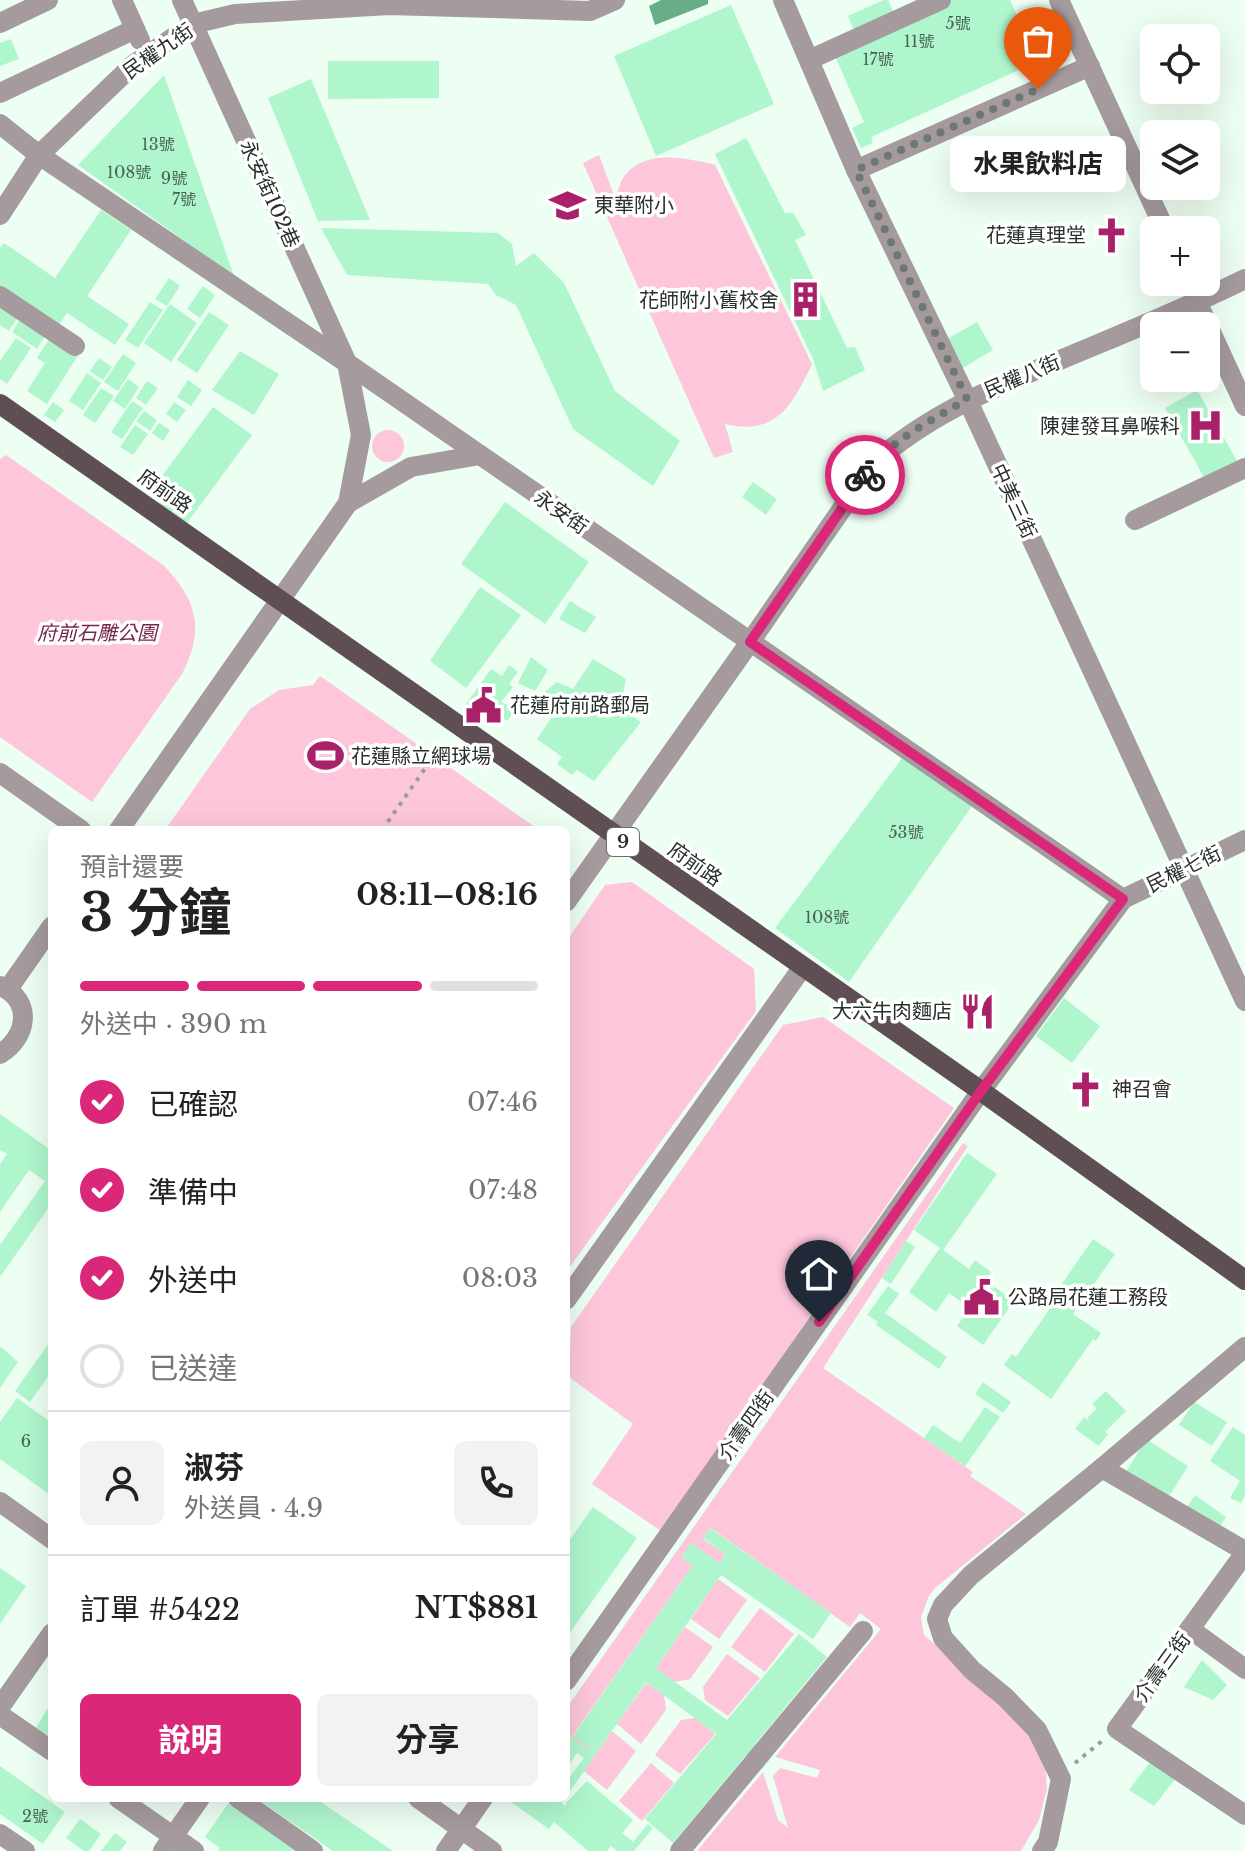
<!DOCTYPE html>
<html lang="zh-TW">
<head>
<meta charset="utf-8">
<style>
	body { margin:0; font-family:"Libre Baskerville","Noto Sans TC",serif; background:#f2f2f2; color:#222; height:100vh; display:flex; flex-direction:column; font-size:30px; white-space:nowrap }
	* { box-sizing:border-box; margin:0 }
	p { font-size:26px; color:#767676 }
	.icon { flex:none; width:44px; height:44px; fill:none; stroke:currentColor; stroke-width:2; stroke-linecap:round; stroke-linejoin:round }
	.map { position:relative; flex:1; overflow:hidden }
	.drawer { position:absolute; left:48px; top:826px; width:522px; height:976px; display:flex; flex-direction:column; background:#fff; border-radius:12px; box-shadow:0 8px 32px #0002 }
	.drawer>* { flex:none }
	.controls { position:absolute; left:1140px; top:24px; display:grid; gap:16px }
	.controls a { display:grid; place-items:center; width:80px; height:80px; border-radius:12px; background:#fff; box-shadow:0 8px 32px #0002; font-size:40px }
	.pin { position:absolute; display:grid; place-items:center; width:68px; height:68px; color:#fff; margin:-82px -34px; border-radius:50% 50% 50% 0; rotate:-45deg; box-shadow:0 0 8px #0007 }
	.pin .icon { rotate:45deg }
	.courier { position:absolute; display:grid; place-items:center; width:80px; height:80px; margin:-40px; border:6px solid #db2777; border-radius:50%; background:#fff; color:#222; box-shadow:0 2px 10px #0007 }
	.bubble { position:absolute; height:56px; border-radius:12px; background:#fff; box-shadow:0 8px 32px #0002; font-size:26px; font-weight:700; line-height:56px; text-align:center }
	.summary em { font-style:normal; font-weight:700 }
	.summary div { display:flex; flex-direction:column-reverse }
	.summary { display:flex; align-items:center; justify-content:space-between; height:136px; padding:0 32px }
	h1 { font-size:52px; font-weight:700; line-height:60px }
	.bar { display:grid; grid-template-columns:repeat(4,1fr); gap:12px 8px; align-content:center; height:96px; padding:0 32px }
	.bar i { height:10px; border-radius:6px; background:#e0e0e0 }
	.bar .current { background:#db2777 }
	.bar p { grid-column:span 4 }
	.line { display:flex; align-items:center; gap:20px; padding:0 32px; border-top:2px solid #e0e0e0 }
	.line div { flex:1 }
	.round { display:grid; place-items:center; flex:none; width:84px; height:84px; border-radius:12px; background:#f2f2f2 }
	ol { padding:0 32px; list-style:none }
	li { display:flex; align-items:center; gap:24px; height:88px }
	li p { margin-inline-start:auto }
	li .icon { padding:8px; border-radius:50%; background:#db2777; color:#fff; stroke-width:4 }
	li:last-child { color:#767676 }
	li i { width:44px; height:44px; border:4px solid #e0e0e0; border-radius:50% }
	.primary-button { display:flex; gap:16px; margin-top:auto; padding:16px 32px }
	.primary-button a { flex:1; height:92px; border-radius:12px; background:#db2777; color:#fff; font-size:32px; font-weight:700; line-height:92px; text-align:center }
	.primary-button a+a { background:#f2f2f2; color:#222 }
	.map>svg:first-child { display:block }
	.green { fill:#fdc6db }
	.water { fill:#68ad87 }
	.building { fill:#aff6cd }
	.lines { fill:none; stroke-linecap:round; stroke-linejoin:round }
	.path { stroke:#94a098; stroke-width:4; stroke-dasharray:4 6; stroke-linecap:butt }
	.minor { stroke:#a59a9e; stroke-width:20 }
	.major { stroke:#5f4f55; stroke-width:20 }
	.done { stroke:#6d7871; stroke-width:8; stroke-dasharray:0 14.4 }
	.route { stroke:#db2777; stroke-width:10 }
	.labels { text-anchor:middle; stroke-width:7; stroke-linejoin:round; paint-order:stroke }
	.number-label { font-size:16px; fill:#4a6254 }
	.shield { fill:#fff; stroke:#686e6b; stroke-width:2 }
	.shield-label { font-size:18px; font-weight:bold; fill:#28302b }
	.street-label { font-size:20px; fill:#28302b; stroke:#fff }
	.poi-label { font-size:20px; fill:#28302b; stroke:#fff; text-anchor:start }
	.park-label { font-size:20px; font-style:italic; fill:#77264d; stroke:#fff }
</style>
</head>
<body>
<div class="map">
<svg width="1245" height="1851" viewBox="0 0 1245 1851">
	<rect width="100%" height="100%" fill="#edfef3"/>
	<g class="green">
		<path d="M599 155 615 198C618 191 620 182 625 175 647 149 686 158 715 165L812 364C792 406 776 436 725 424L733 452 714 458 583 163Z"/>
		<circle cx="388" cy="446" r="16"/>
		<path d="M6 455 163 565C197 600 205 629 182 674L92 802 0 737V459Z"/>
		<path d="M320 676 539 830H165L250 709 279 690 313 685Z"/>
		<path d="M632 882 754 969 756 1011 566 1272V942L605 885Z"/>
		<path d="M823 1017 954 1108 661 1531 592 1484 633 1424 569 1377 571 1327 783 1025Z"/>
		<path d="M963 1143 968 1146 823 1368 973 1472 970 1476 1026 1514 935 1588 928 1598 921 1617 924 1635 984 1687 1036 1740 1045 1762 1047 1789 1039 1820 1021 1851H697L763 1772 778 1820 788 1828 773 1776 780 1768 817 1778 820 1770 775 1757 881 1629 860 1613 850 1627 711 1528 703 1539 725 1554 719 1563 691 1544 682 1558 693 1565 573 1735 590 1748 589 1750 566 1733V1709Z"/>
		<path d="M718 1579 747 1600 719 1639 691 1619Z"/>
		<path d="M760 1608 794 1634 765 1672 731 1647Z"/>
		<path d="M685 1627 713 1647 690 1679 674 1682 656 1668Z"/>
		<path d="M727 1654 760 1678 728 1716 705 1700 703 1687Z"/>
		<path d="M646 1683 664 1695 666 1710 641 1744 617 1724Z"/>
		<path d="M695 1718 715 1734 680 1774 655 1755 681 1720Z"/>
		<path d="M612 1731 636 1751 607 1790 584 1771Z"/>
		<path d="M651 1763 674 1783 642 1821 619 1801Z"/>
	</g>
	<path class="water" d="M661 0H708V4L655 25 649 6Z"/>
	<g class="building">
		<path d="M884 0H888L895 15 855 33 848 16Z"/>
		<path d="M953 0H1010L1037 62 871 137 873 143 861 148 852 128 864 122 834 54Z"/>
		<path d="M731 5 774 104 656 156 614 56Z"/>
		<path d="M11 39 19 59 0 66V43Z"/>
		<path d="M328 61H439V98L328 99Z"/>
		<path d="M164 75 234 276 78 165Z"/>
		<path d="M311 79 370 220 318 221 268 98Z"/>
		<path d="M746 138 785 213H793L806 235 795 240 847 348 855 347 865 370 823 391 813 359 715 154Z"/>
		<path d="M101 210 131 230 87 296 129 324 115 345 67 313 57 328 0 290V248L4 243 55 278Z"/>
		<path d="M321 228 498 233 512 244 516 266 534 253 564 283 615 391 680 441 653 486 573 429 516 305 496 295 488 284 347 275Z"/>
		<path d="M169 278 180 286 167 306 155 299Z"/>
		<path d="M203 286 215 295 200 318 187 309Z"/>
		<path d="M150 302 163 310 138 348 125 340Z"/>
		<path d="M0 304 18 317 9 331 0 325Z"/>
		<path d="M170 304 197 323 171 362 144 343Z"/>
		<path d="M209 312 229 325 197 373 177 360Z"/>
		<path d="M22 316 47 333 37 349 12 332Z"/>
		<path d="M977 322 993 350 961 369 945 340Z"/>
		<path d="M51 336 79 354 47 404 27 391 45 363 37 358Z"/>
		<path d="M16 338 31 348 7 384 0 379V361Z"/>
		<path d="M240 351 279 374 254 415 212 390Z"/>
		<path d="M123 354 136 363 118 391 104 382Z"/>
		<path d="M99 358 112 367 103 380 90 371Z"/>
		<path d="M87 373 101 383 83 410 69 401Z"/>
		<path d="M128 379 139 387 125 409 113 401Z"/>
		<path d="M188 380 202 390 191 406 177 397Z"/>
		<path d="M147 381 158 388 146 405 136 398Z"/>
		<path d="M101 388 114 396 95 423 83 415Z"/>
		<path d="M1197 390 1237 461 1205 479 1165 408Z"/>
		<path d="M132 401 143 408 122 439 111 432Z"/>
		<path d="M53 402 64 410 55 422 44 415Z"/>
		<path d="M174 402 186 410 177 422 166 414Z"/>
		<path d="M213 407 252 435 184 527 156 507 167 492 156 484Z"/>
		<path d="M144 411 157 420 150 431 136 421Z"/>
		<path d="M159 423 170 430 163 441 152 433Z"/>
		<path d="M135 425 148 434 133 455 120 447Z"/>
		<path d="M753 482 777 499 766 515 742 497Z"/>
		<path d="M505 502 589 562 545 624 461 564Z"/>
		<path d="M480 587 521 615 466 688 430 661Z"/>
		<path d="M570 601 596 617 585 633 559 619Z"/>
		<path d="M531 657 548 670 535 691 518 683Z"/>
		<path d="M593 659 626 679 620 708 641 722 594 781 577 770 572 775 557 764 562 757 537 739 558 708 542 694 557 682 573 689Z"/>
		<path d="M509 665 518 672 509 684 513 687 501 702 516 709 507 721 494 712 488 720 466 704 491 669 502 676Z"/>
		<path d="M903 757 974 803 849 982 775 928Z"/>
		<path d="M1064 998 1100 1026 1072 1063 1036 1036Z"/>
		<path d="M0 1114 52 1151V1203L0 1277V1245L45 1181 29 1170 0 1212V1164L7 1154 0 1150Z"/>
		<path d="M967 1153 997 1174 943 1250 969 1269 975 1260 991 1272 985 1280 1014 1301 983 1345 957 1326 970 1308 949 1293 936 1312 909 1292 940 1248 914 1230Z"/>
		<path d="M1093 1239 1115 1254 1073 1314 1101 1333 1096 1341 1093 1339 1051 1399 1004 1365 1012 1354 1016 1357 1049 1310 1045 1308Z"/>
		<path d="M906 1241 915 1247 891 1284 882 1278Z"/>
		<path d="M888 1286 899 1294 885 1313 947 1357 939 1369 876 1325 878 1322 867 1315Z"/>
		<path d="M52 1339V1371L30 1402 15 1391Z"/>
		<path d="M0 1346 18 1362 0 1388Z"/>
		<path d="M983 1382 1011 1402 1003 1413 975 1394Z"/>
		<path d="M1106 1391 1126 1411 1105 1432 1108 1434 1099 1446 1075 1429 1084 1417 1091 1422 1087 1418 1097 1408 1092 1404Z"/>
		<path d="M17 1398 52 1423V1496L0 1459V1422Z"/>
		<path d="M1194 1402 1227 1422 1212 1446 1179 1425Z"/>
		<path d="M985 1407 1000 1417 965 1466 924 1438 933 1425 960 1443Z"/>
		<path d="M1233 1427 1245 1435V1496L1241 1503 1230 1498 1240 1481 1210 1461Z"/>
		<path d="M1146 1439 1188 1466 1168 1498 1126 1472Z"/>
		<path d="M1195 1495 1226 1517 1218 1530 1186 1509Z"/>
		<path d="M593 1507 637 1538 566 1638V1545Z"/>
		<path d="M710 1528 831 1613 813 1639 721 1575 656 1668 727 1720 799 1634 827 1657 755 1744 771 1758 762 1769 746 1755 673 1843 645 1819 716 1734 646 1682 566 1797V1776L569 1778 584 1758 577 1753 566 1769V1733L589 1750 590 1748 573 1736 693 1565 681 1557 691 1543 719 1563 725 1554 703 1538Z"/>
		<path d="M0 1568 26 1586 0 1624Z"/>
		<path d="M1202 1660 1227 1685 1213 1700 1184 1687Z"/>
		<path d="M49 1706 52 1708V1738L36 1728Z"/>
		<path d="M1159 1750 1187 1764 1154 1806 1129 1790Z"/>
		<path d="M0 1766 65 1812 43 1844 0 1814Z"/>
		<path d="M587 1781 633 1820 622 1833 633 1842 648 1824 653 1828 634 1851H617L611 1846 607 1851H588L554 1822 549 1829 505 1798H565L562 1803 566 1807V1803Z"/>
		<path d="M256 1798H315L393 1851H333Z"/>
		<path d="M230 1801 302 1851H218L220 1848 205 1837Z"/>
		<path d="M80 1819 101 1834 89 1851H84L66 1838Z"/>
		<path d="M115 1833 127 1842 120 1851H101Z"/>
	</g>
	<g class="lines">
		<g class="path">
			<path d="M382 830 445 740"/>
			<path d="M1075 1763 1102 1741"/>
		</g>
		<g class="minor">
			<path d="M122 0 140 40"/>
			<path d="M783 0 856 170 967 399 1245 1001"/>
			<path d="M1059 0 1165 230"/>
			<path d="M0 23 48 0"/>
			<path d="M811 59 941 0"/>
			<path d="M0 93 135 29"/>
			<path d="M0 124 39 155 347 363 1123 899"/>
			<path d="M856 170 1090 66"/>
			<path d="M0 215 39 155 133 65 193 24 235 14 389 5 590 11 615 0"/>
			<path d="M1188 282 1245 406"/>
			<path d="M0 296 75 346"/>
			<path d="M348 503 411 467 480 455"/>
			<path d="M1135 520 1245 468"/>
			<path d="M0 773 81 830"/>
			<path d="M119 830 348 503 361 435 347 363 182 0"/>
			<path d="M566 902 750 642 873 464C927 415 993 388 1060 360 1122 334 1184 309 1245 279"/>
			<path d="M0 986C33 1000 28 1037 0 1054"/>
			<path d="M8 989 52 926"/>
			<path d="M566 1300 802 968"/>
			<path d="M1102 1468 1245 1551"/>
			<path d="M0 1502 52 1539"/>
			<path d="M1245 1553 1117 1729 1245 1815"/>
			<path d="M1190 1629 1245 1669"/>
			<path d="M566 1681 981 1091 1123 899 1245 840"/>
			<path d="M0 1707 52 1633"/>
			<path d="M0 1715 52 1751"/>
			<path d="M118 1798 194 1851"/>
			<path d="M238 1798 313 1851"/>
			<path d="M418 1798 492 1851"/>
			<path d="M0 1834 25 1851"/>
			<path d="M163 1851 200 1798"/>
			<path d="M446 1851 483 1798"/>
			<path d="M680 1851 863 1631"/>
			<path d="M1042 1851 1048 1842 1061 1779 1037 1730 1005 1697 972 1670 943 1638 937 1619 943 1605 971 1575 1102 1468 1245 1347"/>
		</g>
		<path class="major" d="M0 404 981 1091 1245 1280"/>
	</g>
	<g class="lines">
		<path class="done" d="M865 475C889 440 932 421 967 399L856 170 1038 89"/>
		<path class="route" d="M819 1322 981 1091 1123 899 750 642 865 475"/>
	</g>
	<defs>
		<symbol id="school-bare" viewBox="-9 -9 18 18"><path d="M0-5L7-2L0 1L-7-2ZM-4 1L0 2.5L4 1V4Q0 6-4 4Z" fill="#a92269" stroke="#fff" stroke-width="2.5" paint-order="stroke"/></symbol>
		<symbol id="church-bare" viewBox="-9 -9 18 18"><path d="M-1.2-6h2.4v3.5h3.3v2.4h-3.3V6h-2.4V-.1h-3.3v-2.4h3.3Z" fill="#a92269" stroke="#fff" stroke-width="2.5" paint-order="stroke"/></symbol>
		<symbol id="building-bare" viewBox="-9 -9 18 18"><path d="M-4-6H4V6H1V3H-1V6H-4ZM-2.5-4.3h1.7v1.8h-1.7ZM.8-4.3h1.7v1.8H.8ZM-2.5-1h1.7V.8h-1.7ZM.8-1h1.7V.8H.8Z" fill="#a92269" stroke="#fff" stroke-width="2.5" paint-order="stroke"/></symbol>
		<symbol id="hospital-bare" viewBox="-9 -9 18 18"><path d="M-5-5h3v3.5h4V-5h3V5h-3V1.5h-4V5h-3Z" fill="#a92269" stroke="#fff" stroke-width="2.5" paint-order="stroke"/></symbol>
		<symbol id="civic-bare" viewBox="-9 -9 18 18"><path d="M-.6-6.5H3V-4.5H.6V-3L4-1V1h2V6H-6V1h2V-1L-.6-3ZM-1.2 2.5V6h2.4V2.5Z" fill="#a92269" stroke="#fff" stroke-width="2.5" paint-order="stroke"/></symbol>
		<symbol id="stadium-bare" viewBox="-9 -9 18 18"><path d="M0-5a6.5 5 0 1 0 0 10a6.5 5 0 1 0 0-10ZM-3.5-1.8h7v3.6h-7Z" fill="#a92269" stroke="#fff" stroke-width="2.5" paint-order="stroke"/></symbol>
		<symbol id="restaurant-bare" viewBox="-9 -9 18 18"><path d="M-5-6h1v4h1v-4h1v4h1v-4h1v5L-1.5 .5V6h-2V.5L-5-1ZM5-6V6H3V1.5H1.5Q1.5-4 5-6Z" fill="#a92269" stroke="#fff" stroke-width="2.5" paint-order="stroke"/></symbol>
	</defs>
	<g fill-rule="evenodd">
		<use href="#school-bare" x="542" y="180" width="51" height="51"/>
		<use href="#church-bare" x="1086" y="210" width="51" height="51"/>
		<use href="#building-bare" x="780" y="274" width="51" height="51"/>
		<use href="#hospital-bare" x="1180" y="400" width="51" height="51"/>
		<use href="#civic-bare" x="458" y="680" width="51" height="51"/>
		<use href="#stadium-bare" x="300" y="730" width="51" height="51"/>
		<use href="#restaurant-bare" x="952" y="986" width="51" height="51"/>
		<use href="#church-bare" x="1060" y="1064" width="51" height="51"/>
		<use href="#civic-bare" x="956" y="1272" width="51" height="51"/>
	</g>
	<g class="labels">
		<g class="number-label">
			<text x="958" y="29">5號</text>
			<text x="919" y="47">11號</text>
			<text x="878" y="65">17號</text>
			<text x="158" y="150">13號</text>
			<text x="129" y="178">108號</text>
			<text x="174" y="184">9號</text>
			<text x="184" y="205">7號</text>
			<text x="906" y="838">53號</text>
			<text x="827" y="923">108號</text>
			<text x="26" y="1447">6</text>
			<text x="35" y="1822">2號</text>
		</g>
		<rect class="shield" x="607" y="828" width="32" height="28" rx="6"/>
		<g class="shield-label">
			<text x="623" y="848">9</text>
		</g>
		<g class="street-label">
			<text transform="translate(158 51) rotate(-35)" y="7">民權九街</text>
			<text transform="translate(270 194) rotate(66)" y="7">永安街102巷</text>
			<text transform="translate(1022 376) rotate(-23)" y="7">民權八街</text>
			<text transform="translate(165 491) rotate(35)" y="7">府前路</text>
			<text transform="translate(1014 501) rotate(65)" y="7">中美三街</text>
			<text transform="translate(561 512) rotate(35)" y="7">永安街</text>
			<text transform="translate(695 864) rotate(35)" y="7">府前路</text>
			<text transform="translate(1184 869) rotate(-26)" y="7">民權七街</text>
			<text transform="translate(746 1425) rotate(-55)" y="7">介壽四街</text>
			<text transform="translate(1162 1667) rotate(-54)" y="7">介壽三街</text>
		</g>
		<g class="poi-label">
			<text x="594" y="212">東華附小</text>
			<text x="1086" y="242" text-anchor="end">花蓮真理堂</text>
			<text x="779" y="307" text-anchor="end">花師附小舊校舍</text>
			<text x="1180" y="433" text-anchor="end">陳建發耳鼻喉科</text>
			<text x="510" y="712">花蓮府前路郵局</text>
			<text x="351" y="763">花蓮縣立網球場</text>
			<text x="952" y="1018" text-anchor="end">大六牛肉麵店</text>
			<text x="1112" y="1096">神召會</text>
			<text x="1008" y="1304">公路局花蓮工務段</text>
		</g>
		<g class="park-label">
			<text x="97" y="640">府前石雕公園</text>
		</g>
	</g>
</svg>
<div class="controls">
<a><svg class="icon" aria-label="locate" viewBox="0 0 24 24"><circle cx="12" cy="12" r="6"/><path d="M12 2v4M12 18v4M2 12h4M18 12h4"/></svg></a>
<a><svg class="icon" aria-label="layers" viewBox="0 0 24 24"><path d="M12 4l9 5-9 5-9-5zM3 14l9 5 9-5"/></svg></a>
<a>+</a>
<a>−</a>
</div>
<div class="pin" style="left:1038px;top:89px;background:#ea580c"><svg class="icon" aria-label="bag" viewBox="0 0 24 24"><path d="M5 8h14l-1 12H6zM9 8a3 3 0 0 1 6 0"/></svg></div>
<div class="pin" style="left:819px;top:1322px;background:#1f2937"><svg class="icon" aria-label="home" viewBox="0 0 24 24"><path d="M3 11l9-7 9 7M6 9v11h12V9"/></svg></div>
<div class="courier" style="left:865px;top:475px"><svg class="icon" aria-label="bike" viewBox="0 0 24 24"><circle cx="6" cy="16" r="4"/><circle cx="18" cy="16" r="4"/><path d="M6 16l4-8h5l3 8M10 8l3 8H6M13 5h3"/></svg></div>
<div class="bubble" style="left:950px;top:136px;width:176px">水果飲料店</div>
<section class="drawer">
<div class="summary"><div><h1>3 分鐘</h1><p>預計還要</p></div><em>08:11–08:16</em></div>
<div class="bar"><i class="current"></i><i class="current"></i><i class="current"></i><i></i><p>外送中 · 390 m</p></div>
<ol>
<li><svg class="icon" aria-label="check" viewBox="0 0 24 24"><path d="M5 12l5 5 9-10"/></svg>已確認<p>07:46</p></li>
<li><svg class="icon" aria-label="check" viewBox="0 0 24 24"><path d="M5 12l5 5 9-10"/></svg>準備中<p>07:48</p></li>
<li><svg class="icon" aria-label="check" viewBox="0 0 24 24"><path d="M5 12l5 5 9-10"/></svg>外送中<p>08:03</p></li>
<li><i></i>已送達</li>
</ol>
<div class="line" style="height:144px"><a class="round"><svg class="icon" aria-label="person" viewBox="0 0 24 24"><circle cx="12" cy="8" r="4"/><path d="M4 21q1-7 8-7t8 7"/></svg></a><div><b>淑芬</b><p>外送員 · 4.9</p></div><a class="round"><svg class="icon" aria-label="phone" viewBox="0 0 24 24"><path d="M5 4h4l2 5-3 2q2 4 5 5l2-3 5 2v4C11 20 4 13 5 4z"/></svg></a></div>
<div class="line" style="height:104px"><div>訂單 #5422</div><b>NT$881</b></div>
<div class="primary-button"><a>說明</a><a>分享</a></div>
</section>
</div>
</body>
</html>
